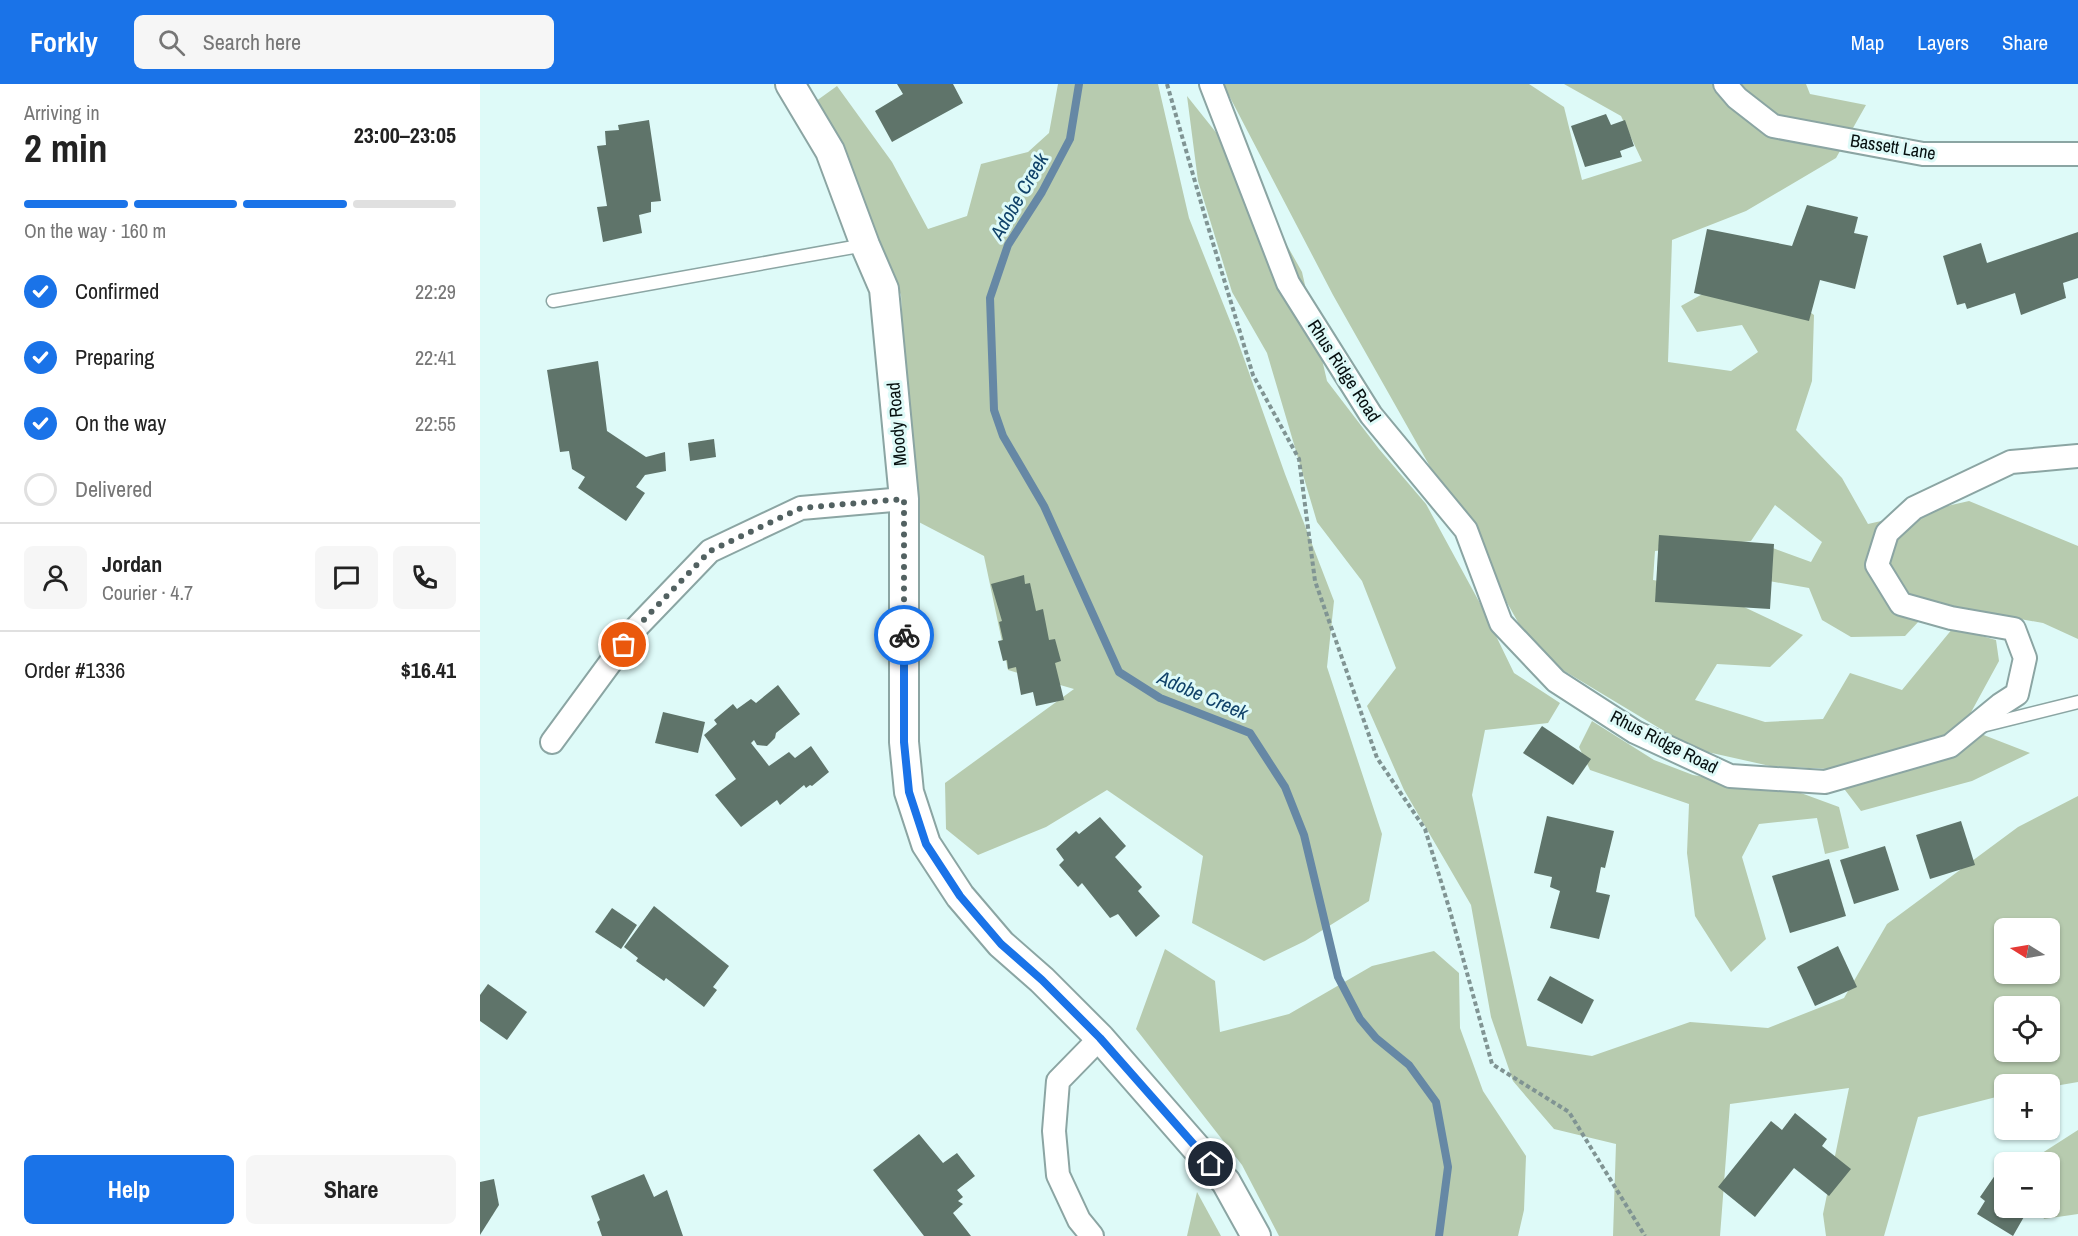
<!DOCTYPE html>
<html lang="en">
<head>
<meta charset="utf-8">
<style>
	body { margin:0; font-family:"Archivo Narrow",sans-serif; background:#f6f6f6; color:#222; height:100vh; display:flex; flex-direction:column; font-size:22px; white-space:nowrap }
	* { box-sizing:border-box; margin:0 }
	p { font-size:20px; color:#767676 }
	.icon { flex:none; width:33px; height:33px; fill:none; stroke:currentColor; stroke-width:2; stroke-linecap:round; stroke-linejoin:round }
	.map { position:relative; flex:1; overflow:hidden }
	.drawer { display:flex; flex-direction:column; background:#fff; width:480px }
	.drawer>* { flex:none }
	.needle { width:39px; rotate:281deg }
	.buttons { position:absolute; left:1514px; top:834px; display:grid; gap:12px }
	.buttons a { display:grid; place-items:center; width:66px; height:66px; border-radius:9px; background:#fff; box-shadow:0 2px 4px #0004; font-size:30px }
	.pin { position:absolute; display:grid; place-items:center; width:51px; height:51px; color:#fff; margin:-26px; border:3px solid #fff; border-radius:50%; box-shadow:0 2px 6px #0007 }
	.courier { position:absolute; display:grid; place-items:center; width:60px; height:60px; margin:-30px; border:4px solid #1a73e8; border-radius:50%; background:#fff; color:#222; box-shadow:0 2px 8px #0007 }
	.overview em { font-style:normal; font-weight:700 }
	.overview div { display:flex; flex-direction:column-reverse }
	.overview { display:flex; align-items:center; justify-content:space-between; height:102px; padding:0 24px }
	h1 { font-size:39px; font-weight:700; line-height:45px }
	.bar { display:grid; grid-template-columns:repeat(4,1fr); gap:9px 6px; align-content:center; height:72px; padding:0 24px }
	.bar i { height:8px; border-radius:4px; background:#e0e0e0 }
	.bar .on { background:#1a73e8 }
	.bar p { grid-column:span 4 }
	.line { display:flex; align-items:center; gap:15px; padding:0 24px; border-top:2px solid #e0e0e0 }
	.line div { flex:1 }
	.round { display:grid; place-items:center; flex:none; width:63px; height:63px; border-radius:9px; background:#f6f6f6 }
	ol { padding:0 24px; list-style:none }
	li { display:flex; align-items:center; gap:18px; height:66px }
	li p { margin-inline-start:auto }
	li .icon { padding:6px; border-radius:50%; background:#1a73e8; color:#fff; stroke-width:4 }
	li:last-child { color:#767676 }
	li i { width:33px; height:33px; border:3px solid #e0e0e0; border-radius:50% }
	.primary-button { display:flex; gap:12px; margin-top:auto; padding:12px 24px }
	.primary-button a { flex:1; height:69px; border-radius:9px; background:#1a73e8; color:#fff; font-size:24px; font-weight:700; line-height:69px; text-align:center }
	.primary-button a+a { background:#f6f6f6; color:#222 }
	header { display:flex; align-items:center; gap:36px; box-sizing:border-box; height:84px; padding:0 30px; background:#1a73e8; color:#fff }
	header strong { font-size:28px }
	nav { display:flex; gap:33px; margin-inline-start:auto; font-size:21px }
	.search { width:420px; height:54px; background:#f6f6f6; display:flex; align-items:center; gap:15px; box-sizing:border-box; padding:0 21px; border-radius:9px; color:#767676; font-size:22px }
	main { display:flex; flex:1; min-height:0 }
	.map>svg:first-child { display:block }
	.green { fill:#b7cbaf; fill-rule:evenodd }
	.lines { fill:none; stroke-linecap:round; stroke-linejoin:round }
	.stream { stroke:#6688a5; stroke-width:8 }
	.building { fill:#5f746a }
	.service-casing { stroke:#8ba5a3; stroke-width:15 }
	.minor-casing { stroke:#8ba5a3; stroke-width:26 }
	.tertiary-casing { stroke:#8ba5a3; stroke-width:32 }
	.path { stroke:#809493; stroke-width:4; stroke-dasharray:4.5 3; stroke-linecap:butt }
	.service { stroke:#fff; stroke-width:12 }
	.minor { stroke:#fff; stroke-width:22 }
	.tertiary { stroke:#fff; stroke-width:28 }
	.done { stroke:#526161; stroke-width:6; stroke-dasharray:0 10.8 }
	.route { stroke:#1a73e8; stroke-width:8 }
	.labels { text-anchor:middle; stroke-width:6; stroke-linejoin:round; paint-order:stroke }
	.street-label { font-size:18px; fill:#060f0f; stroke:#defaf8 }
	.water-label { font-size:20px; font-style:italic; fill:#104269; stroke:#defaf8 }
</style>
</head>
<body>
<header>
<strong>Forkly</strong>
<div class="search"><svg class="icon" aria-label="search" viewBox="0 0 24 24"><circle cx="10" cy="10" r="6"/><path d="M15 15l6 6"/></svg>Search here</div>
<nav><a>Map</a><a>Layers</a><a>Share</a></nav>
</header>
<main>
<section class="drawer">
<div class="overview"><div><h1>2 min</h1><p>Arriving in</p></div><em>23:00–23:05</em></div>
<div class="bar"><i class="on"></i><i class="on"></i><i class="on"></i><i></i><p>On the way · 160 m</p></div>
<ol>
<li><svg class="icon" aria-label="check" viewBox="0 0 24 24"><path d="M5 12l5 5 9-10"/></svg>Confirmed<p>22:29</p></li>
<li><svg class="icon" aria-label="check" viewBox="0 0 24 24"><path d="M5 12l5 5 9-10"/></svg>Preparing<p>22:41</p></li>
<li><svg class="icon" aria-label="check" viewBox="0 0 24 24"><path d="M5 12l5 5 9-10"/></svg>On the way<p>22:55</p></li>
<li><i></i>Delivered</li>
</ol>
<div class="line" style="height:108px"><a class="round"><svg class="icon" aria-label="person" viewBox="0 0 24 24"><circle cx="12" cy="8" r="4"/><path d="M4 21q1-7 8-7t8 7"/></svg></a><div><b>Jordan</b><p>Courier · 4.7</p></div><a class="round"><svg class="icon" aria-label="chat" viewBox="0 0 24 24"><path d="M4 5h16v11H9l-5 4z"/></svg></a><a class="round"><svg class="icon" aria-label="phone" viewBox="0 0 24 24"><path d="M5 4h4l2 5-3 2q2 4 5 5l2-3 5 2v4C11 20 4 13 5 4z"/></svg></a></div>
<div class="line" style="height:78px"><div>Order #1336</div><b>$16.41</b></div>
<div class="primary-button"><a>Help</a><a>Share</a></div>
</section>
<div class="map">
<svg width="1598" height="1152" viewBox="0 0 1598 1152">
	<rect width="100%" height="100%" fill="#defaf8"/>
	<g class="green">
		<path d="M578 0H678L709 134 756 252 805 390 854 517 847 583 902 750 889 817 825 857 784 877 712 839 723 772 627 706 566 743 498 771 466 745 465 699 594 605 528 586 504 472 433 435 427 348 421 211 332 20 357 2 412 78 448 145 487 132 501 80 548 68 569 49Z"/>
		<path d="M743 0H1049L1084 23 1102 96 1162 77 1141 32 1084 0H1326L1330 10 1386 21 1356 74 1266 127 1192 156 1188 278 1251 287 1278 268 1262 241 1217 248 1201 222 1246 197 1299 206 1334 231 1332 297 1316 346 1362 394 1388 440 1489 417 1598 462V555L1563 539 1455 520 1425 552 1371 553 1342 536 1329 504 1278 495 1290 463 1331 478 1342 458 1295 421 1271 457 1175 467 1173 496 1226 505 1323 551 1290 583 1237 580 1215 616 1285 638 1343 635 1370 589 1422 606 1473 544 1516 556 1519 577 1483 643 1550 669 1492 697 1381 727 1349 685 1290 682 1214 665 1056 570 853 211Z"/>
		<path d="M707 12 762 81 822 188 847 297 899 365 946 420 1002 523 1034 589 1080 619 1068 639 1005 646 992 711 1047 962 1112 972 1210 938 1288 944 1364 914 1407 840 1538 743 1598 712V998L1569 1003V1000H1524V1011L1438 1033 1404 1152H1346L1343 1130 1369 1004 1250 1020 1240 1152H1133L1136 1060 1074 1045 1033 997 1011 933 991 821 924 706 887 622 916 584 882 497 837 438 787 269 752 208 718 97ZM1524 844H1569V890H1524ZM1524 922H1569V968H1524Z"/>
		<path d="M1112 637 1174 676 1213 691 1247 697 1310 705 1359 723 1369 764 1345 770 1337 734 1279 740 1262 773 1286 855 1251 888 1215 832 1207 769 1209 720 1110 686 1099 663Z"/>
		<path d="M685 865 735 897 740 948 809 930 892 882 954 867 979 889 980 944 1003 1007 1046 1072 1044 1126 1038 1152H799L762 1081 656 945Z"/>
		<path d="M1598 1046V1130L1564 1135 1559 1124H1569V1078H1548Z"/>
		<path d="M717 1108 741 1152H707Z"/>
	</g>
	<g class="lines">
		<path class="stream" d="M599 0 590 55 562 108 528 161 510 214 514 326 523 352 564 422 639 588 680 614 770 649 805 703 824 751 858 893 880 935 896 954 929 981 956 1018 968 1083 959 1152"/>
	</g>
	<g class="building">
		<path d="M417 0H473L483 19 412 58 395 27 423 10Z"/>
		<path d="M1126 30 1131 41 1145 36 1154 62 1140 67 1142 73 1105 83 1091 42Z"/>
		<path d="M169 36 181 117 171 118V128L159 131 162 149 123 158 117 123 127 122 117 62 126 61 125 47 139 46 138 41Z"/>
		<path d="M1327 121 1378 133 1374 149 1388 152 1375 205 1340 196 1329 237 1214 209 1227 145 1312 162Z"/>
		<path d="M1598 148V194L1583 199 1586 214 1541 231 1535 209 1487 225 1485 219 1477 221 1463 172 1501 159 1507 179Z"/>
		<path d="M118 277 127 347 166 373 185 368 186 387 165 391 156 403 165 409 146 437 98 404 105 393 92 385 89 367 80 368 67 286Z"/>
		<path d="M234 355 236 373 210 377 208 359Z"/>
		<path d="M1179 451 1294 460 1290 525 1175 518Z"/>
		<path d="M544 491 545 500 550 499 556 527 563 525 569 556 575 555 581 577 575 579 584 616 556 622 553 608 541 611 536 583 528 585 527 576 523 577 518 557 523 556 519 538 522 537 511 500Z"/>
		<path d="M298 601 320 630 296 649 295 654 287 662 277 661 274 656 271 659 289 682 309 668 315 674 331 662 349 688 332 702 330 701 326 704 324 701 300 721 297 716 261 743 235 711 256 695 224 651 237 640 234 636 253 620 257 625 271 615 276 619Z"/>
		<path d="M183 628 225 638 218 669 175 659Z"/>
		<path d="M1062 642 1111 675 1093 701 1043 669Z"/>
		<path d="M1067 732 1134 747 1125 784 1121 783 1116 808 1130 811 1119 855 1070 844 1080 807 1070 803 1072 793 1054 789Z"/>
		<path d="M620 733 646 762 635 773 662 803 658 807 680 832 656 853 638 830 630 834 602 799 598 803 579 781 584 776 576 765 596 747 599 750Z"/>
		<path d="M1481 737 1495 781 1450 795 1436 751Z"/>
		<path d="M1405 762 1419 806 1374 820 1360 776Z"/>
		<path d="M1349 775 1366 832 1310 849 1292 792Z"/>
		<path d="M174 822 249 882 233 903 237 906 224 923 186 894 184 897 156 877 158 874 144 863Z"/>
		<path d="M132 824 157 841 141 865 115 848Z"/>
		<path d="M1358 862 1377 903 1335 922 1317 883Z"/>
		<path d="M1070 892 1114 916 1102 940 1057 916Z"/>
		<path d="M8 900 47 928 27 956 0 937V911Z"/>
		<path d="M1315 1029 1347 1055 1342 1062 1371 1085 1349 1112 1314 1084 1275 1133 1238 1103 1291 1037 1302 1046Z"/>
		<path d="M439 1050 463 1079 477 1069 495 1092 477 1106 483 1113 478 1117 483 1120 473 1129 491 1152H444L393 1086Z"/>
		<path d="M1520 1084 1524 1087V1124H1549L1533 1152 1497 1130 1505 1117 1500 1113Z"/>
		<path d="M164 1090 174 1113 187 1106 203 1152H122L117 1138 120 1136 111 1112Z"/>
		<path d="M14 1095 19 1121 0 1151V1098Z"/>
	</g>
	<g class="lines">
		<defs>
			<g id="service">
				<path d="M73 217 385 161"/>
				<path d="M1502 642 1598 618"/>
			</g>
			<g id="minor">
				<path d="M731 0 808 199 891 331 986 446 1021 539 1076 597 1155 648 1250 692 1345 698 1470 662 1520 621 1537 610 1545 574 1534 545 1471 534 1421 520 1397 481 1407 449 1434 424 1531 378 1598 372"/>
				<path d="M1245 0 1257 14 1293 42 1443 70H1598"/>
				<path d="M72 658 155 545 230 467 321 424 424 415"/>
				<path d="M612 1152 599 1136 578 1091 574 1047 578 997 620 954"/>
			</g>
			<path id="tertiary" d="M310 0 350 67 385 161 404 205 424 415V658L429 708 446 760 480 812 521 860 562 896 620 954 746 1098 776 1152"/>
		</defs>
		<use href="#service" class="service-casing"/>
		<use href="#minor" class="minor-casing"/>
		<use href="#tertiary" class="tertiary-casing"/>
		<path class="path" d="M687 0 726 136 773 291 819 375 835 497 897 674 945 745 970 827 1012 980 1089 1028 1165 1152"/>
		<use href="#service" class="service"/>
		<use href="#minor" class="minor"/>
		<use href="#tertiary" class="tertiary"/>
	</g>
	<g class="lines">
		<path class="done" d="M144 561 155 545 230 467 321 424 424 415V551"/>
		<path class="route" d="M424 551V658L429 708 446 760 480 812 521 860 562 896 620 954 731 1080"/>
	</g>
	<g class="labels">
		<g class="street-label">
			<text transform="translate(1413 63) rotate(9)" y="6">Bassett Lane</text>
			<text transform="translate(864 287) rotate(57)" y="6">Rhus Ridge Road</text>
			<text transform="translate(417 340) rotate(-95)" y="6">Moody Road</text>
			<text transform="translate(1184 658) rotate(27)" y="6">Rhus Ridge Road</text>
		</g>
		<g class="water-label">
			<text transform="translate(539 112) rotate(-60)" y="7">Adobe Creek</text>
			<text transform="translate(723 611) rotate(23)" y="7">Adobe Creek</text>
		</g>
	</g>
</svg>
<div class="buttons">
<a><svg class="needle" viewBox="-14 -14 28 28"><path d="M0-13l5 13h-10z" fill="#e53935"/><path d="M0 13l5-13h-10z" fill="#767676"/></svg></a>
<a><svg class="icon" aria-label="locate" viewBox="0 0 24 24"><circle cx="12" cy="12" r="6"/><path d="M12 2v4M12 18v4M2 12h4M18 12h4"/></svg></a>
<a>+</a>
<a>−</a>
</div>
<div class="pin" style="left:144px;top:561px;background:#ea580c"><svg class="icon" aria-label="bag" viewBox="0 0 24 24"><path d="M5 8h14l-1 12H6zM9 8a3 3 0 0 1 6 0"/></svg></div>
<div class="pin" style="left:731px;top:1080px;background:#1f2937"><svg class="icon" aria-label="home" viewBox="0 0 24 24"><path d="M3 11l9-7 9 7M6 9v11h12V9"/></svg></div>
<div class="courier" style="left:424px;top:551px"><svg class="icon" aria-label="bike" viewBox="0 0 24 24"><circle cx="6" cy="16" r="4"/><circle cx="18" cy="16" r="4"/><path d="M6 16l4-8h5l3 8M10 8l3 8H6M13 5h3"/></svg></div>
</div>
</main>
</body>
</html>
